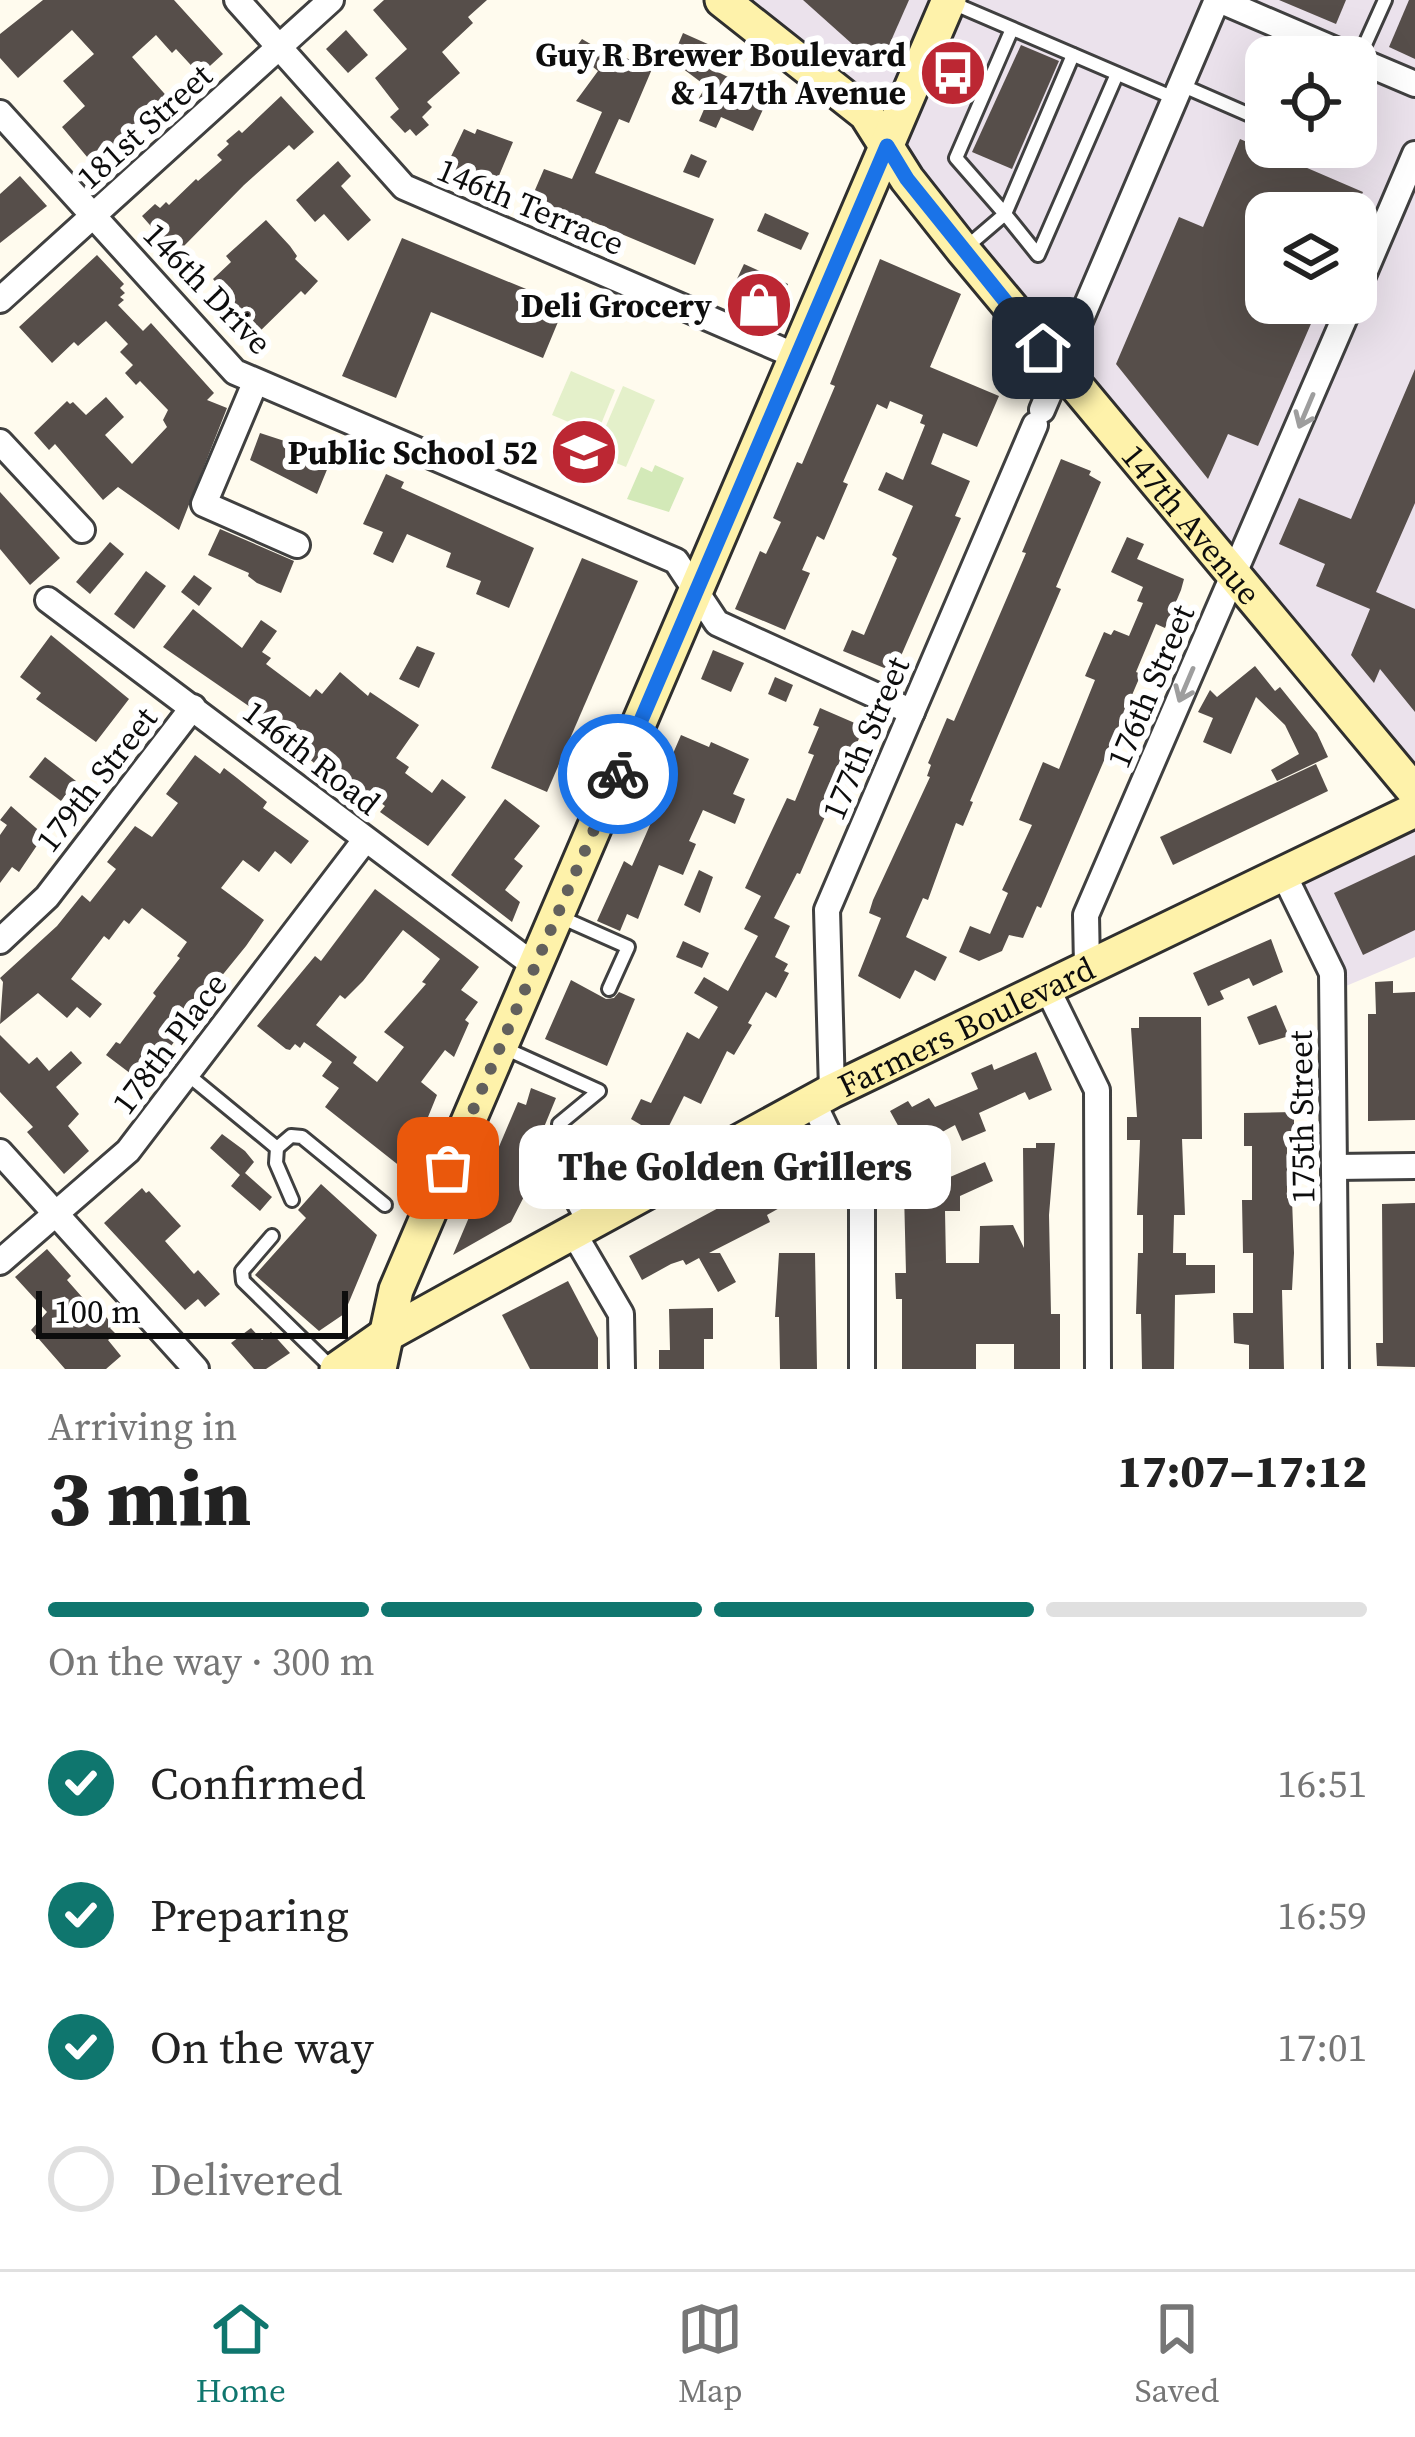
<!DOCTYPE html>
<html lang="en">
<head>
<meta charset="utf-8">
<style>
	body { margin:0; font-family:"Source Serif 4",serif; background:#f2f2f2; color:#222; height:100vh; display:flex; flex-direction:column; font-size:45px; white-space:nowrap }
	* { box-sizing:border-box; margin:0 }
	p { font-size:39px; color:#767676 }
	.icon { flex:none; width:66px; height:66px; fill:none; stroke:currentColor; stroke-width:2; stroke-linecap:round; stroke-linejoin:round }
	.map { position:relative; height:1369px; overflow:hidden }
	.sheet { display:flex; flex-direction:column; background:#fff; flex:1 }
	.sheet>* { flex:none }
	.buttons { position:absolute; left:1245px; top:36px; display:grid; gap:24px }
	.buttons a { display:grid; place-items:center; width:132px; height:132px; border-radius:24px; background:#fff; box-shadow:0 12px 48px #0002; font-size:60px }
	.scale { position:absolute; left:36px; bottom:30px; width:312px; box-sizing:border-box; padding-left:12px; border:6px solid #0d0d0d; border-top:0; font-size:33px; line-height:42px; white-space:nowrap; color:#0d0d0d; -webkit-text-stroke:9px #fff; paint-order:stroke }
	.pin { position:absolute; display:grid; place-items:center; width:102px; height:102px; color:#fff; margin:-51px; border-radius:24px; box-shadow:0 6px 18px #0006 }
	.courier { position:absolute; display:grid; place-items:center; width:120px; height:120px; margin:-60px; border:9px solid #1a73e8; border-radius:50%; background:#fff; color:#222; box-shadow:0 3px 15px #0007 }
	.bubble { position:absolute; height:84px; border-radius:24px; background:#fff; box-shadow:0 12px 48px #0002; font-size:39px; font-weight:800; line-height:84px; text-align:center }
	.overview em { font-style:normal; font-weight:800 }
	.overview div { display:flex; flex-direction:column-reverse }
	.overview { display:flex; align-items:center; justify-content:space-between; height:204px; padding:0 48px }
	h1 { font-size:78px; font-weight:800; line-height:90px }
	.bar { display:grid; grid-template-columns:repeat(4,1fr); gap:18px 12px; align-content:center; height:144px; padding:0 48px }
	.bar i { height:15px; border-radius:9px; background:#e0e0e0 }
	.bar .selected { background:#0f766e }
	.bar p { grid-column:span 4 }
	ol { padding:0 48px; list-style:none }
	li { display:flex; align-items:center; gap:36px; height:132px }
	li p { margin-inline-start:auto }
	li .icon { padding:12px; border-radius:50%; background:#0f766e; color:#fff; stroke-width:4 }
	li:last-child { color:#767676 }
	li i { width:66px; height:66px; border:6px solid #e0e0e0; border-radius:50% }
	.dock { display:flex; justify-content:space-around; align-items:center; height:168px; border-top:3px solid #e0e0e0; background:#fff; font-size:33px; color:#767676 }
	.dock a { display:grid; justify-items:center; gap:6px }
	.dock .selected { color:#0f766e }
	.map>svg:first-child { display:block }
	.industrial { fill:#ebe2ec; fill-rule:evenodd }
	.green { fill:#d3e9b8 }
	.pitch { fill:#e4f0ca }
	.building { fill:#564e4a; fill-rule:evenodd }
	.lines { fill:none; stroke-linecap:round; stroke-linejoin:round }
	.lane-casing { stroke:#404040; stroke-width:18 }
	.street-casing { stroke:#404040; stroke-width:30 }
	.secondary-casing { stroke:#2f2f2f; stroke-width:39 }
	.lane { stroke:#fff; stroke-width:12 }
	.street { stroke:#fff; stroke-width:24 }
	.secondary { stroke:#fef2aa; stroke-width:33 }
	.oneway { stroke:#9e9e9e }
	.done { stroke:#62605c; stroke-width:12; stroke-dasharray:0 21.6 }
	.route { stroke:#1a73e8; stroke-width:15 }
	.labels { text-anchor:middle; stroke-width:12; stroke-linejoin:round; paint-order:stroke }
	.poi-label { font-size:33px; font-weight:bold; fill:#0d0d0d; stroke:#fff; text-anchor:end }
	.street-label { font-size:33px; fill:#0d0d0d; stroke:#fff }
</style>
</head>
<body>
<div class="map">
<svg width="1415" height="1369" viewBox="0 0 1415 1369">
	<rect width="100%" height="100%" fill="#fffbee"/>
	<g class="industrial">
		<path d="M743 0H1415V780L1210 535 879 119ZM1266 57H1356V147H1266ZM1266 213H1356V303H1266Z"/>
		<path d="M1415 803V957L1346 986 1286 870Z"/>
	</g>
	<path class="green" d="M655 465 684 478 669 512 627 499 641 467 652 472Z"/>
	<g class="pitch">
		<path d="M571 371 615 390 597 434 552 415Z"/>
		<path d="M623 386 655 400 626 467 594 454Z"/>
	</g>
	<g class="building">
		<path d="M43 0H174L223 54 200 75 176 49 172 53 156 35 132 57 171 101 93 164 62 127 85 106 63 81 94 54 72 30 18 78 0 58V34Z"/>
		<path d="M384 0H487L468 17 473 23 442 52 460 73 427 102 432 107 422 117 429 125 416 136 410 129 405 133 390 117 399 109 375 78 407 49 373 10Z"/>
		<path d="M803 0H909L879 68Z"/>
		<path d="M1279 0H1346L1336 24Z"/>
		<path d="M1409 0H1415V59L1389 47Z"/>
		<path d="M346 30 368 55 348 73 326 49Z"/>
		<path d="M683 33 719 49 710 68 746 86 748 82 771 92 753 131 721 117 716 128 699 121 705 107 696 103 706 86 666 56 670 49 675 52Z"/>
		<path d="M582 39 609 55 612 52 652 69 629 123 619 119 595 173 714 219 695 265 593 222 589 230 529 204 544 169 572 179 602 112 576 101 598 71 573 51Z"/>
		<path d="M1021 45 1059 61 1012 169 972 152Z"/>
		<path d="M281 96 314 132 294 150 289 145 244 185 182 248 176 243 170 248 142 216 155 204 160 208 166 202 169 205 196 179 198 181 222 160 217 155 229 144 226 141 239 130 242 133Z"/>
		<path d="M464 129 475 134 477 129 513 142 493 190 446 167Z"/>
		<path d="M1240 139 1363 192 1354 213H1266V303H1320L1258 446 1228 434 1208 479 1116 364 1179 217 1203 227Z"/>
		<path d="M691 154 707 161 699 178 683 172Z"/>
		<path d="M338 161 351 176 341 186 371 220 348 241 324 214 315 222 296 200Z"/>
		<path d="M20 176 47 206 0 243V194Z"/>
		<path d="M765 213 809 233 801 250 757 231Z"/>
		<path d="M266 220 290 246 297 256 295 259 318 281 305 295 301 291 254 337 231 312 237 306 213 279 231 262 226 256Z"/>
		<path d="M402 238 565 305 543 358 431 312 396 398 342 376Z"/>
		<path d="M97 255 124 284 120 288 125 293 120 297 124 300 118 305 143 331 151 323 214 393 207 400 227 408 179 530 118 487 103 500 55 444 49 450 34 433 67 401 70 404 73 402 86 415 106 397 124 417 105 435 132 464 167 427 163 420 168 410 140 381 136 385 125 373 133 365 120 352 128 344 106 321 78 346 74 342 52 363 19 327Z"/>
		<path d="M880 259 961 294 930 367 999 396 977 447 943 433 931 464 970 481 955 516 961 518 894 672 843 651 852 630 864 635 897 558 892 555 913 506 878 490 886 472 903 480 925 425 920 423 923 415 890 401 887 409 877 404 843 482 848 484 824 540 817 536 802 570 810 573 785 630 735 609 760 551 766 554 781 522 773 518 797 462 802 464 835 386 830 384Z"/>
		<path d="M744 264 788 284 773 318 728 298Z"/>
		<path d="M1415 369V503L1376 592 1415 609V712L1380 669 1374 683 1351 655 1370 609 1316 586 1325 564 1279 544 1299 498 1351 519Z"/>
		<path d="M260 433 306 448 308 444 333 455 317 494 250 460Z"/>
		<path d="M1061 459 1091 471 1089 475 1101 482 1056 587 1061 589 970 801 973 802 963 826 956 823 928 900 923 898 906 937 947 957 935 981 915 970 900 999 858 976 881 918 869 913 873 900 930 777 927 776 931 765 928 763 947 718 954 721 1009 593 1026 553 1022 552Z"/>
		<path d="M386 474 404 482 401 488 534 548 509 608 476 594 481 581 446 567 451 553 407 534 393 563 373 554 383 532 363 524Z"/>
		<path d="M0 492 60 558 30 585 0 549Z"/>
		<path d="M220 529 294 561 281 593 257 583 248 576 249 573 208 555Z"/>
		<path d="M1127 537 1144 544 1137 559 1184 579 1181 590 1165 628 1156 624 1136 672 1141 674 1041 908 1037 906 1023 938 1009 935 1002 951 979 961 959 952 970 926 990 934 1008 893 1002 890 1032 825 1019 820 1043 762 1059 769 1095 680 1085 676 1104 632 1111 635 1114 630 1129 636 1143 603 1137 601 1143 587 1111 572Z"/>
		<path d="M110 542 124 554 90 594 76 582Z"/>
		<path d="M582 558 638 581 547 792 491 768Z"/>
		<path d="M146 571 166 586 134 629 114 614Z"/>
		<path d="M194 575 212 588 199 606 181 592Z"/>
		<path d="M193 609 242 648 261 620 277 631 262 652 271 658 266 664 310 697 316 689 322 694 340 672 368 696 370 692 419 725 396 758 409 767 405 773 432 793 442 779 466 797 428 846 380 812 385 806 352 781 346 789 281 736 285 731 163 647Z"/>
		<path d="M51 635 129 699 96 742 36 699 41 693 20 677Z"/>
		<path d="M417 646 435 653 419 688 399 679Z"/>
		<path d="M713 650 744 663 731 692 701 679Z"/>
		<path d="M1255 666 1275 691 1280 687 1317 733 1328 757 1277 781 1271 770 1299 754 1285 725 1256 697 1231 754 1203 742 1213 718 1198 712 1210 690 1217 697Z"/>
		<path d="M775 677 793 685 786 702 768 694Z"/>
		<path d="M820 708 864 727 800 874 797 873 774 918 790 926 775 957 788 964 784 971 789 973 776 998 766 992 748 1023 752 1025 734 1055 727 1051 701 1104 684 1096 663 1138 631 1119 641 1099 651 1103 687 1032 699 1039 718 1007 694 993 704 977 728 991 758 936 744 929 761 896 745 888 787 798 795 801 807 772 814 755 808 753 819 727 813 725Z"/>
		<path d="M681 735 709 747 711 742 749 759 733 794 745 799 735 824 703 810 689 841 696 844 683 875 659 865 638 919 627 914 620 931 597 921 624 861 632 866 657 809 652 806 653 800Z"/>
		<path d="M195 755 220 774 224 768 237 778 267 802 263 808 309 841 291 864 275 851 259 872 243 860 221 888 264 920 246 946 190 1015 193 1017 143 1083 106 1055 116 1042 120 1044 156 996 153 993 180 958 177 956 187 942 142 908 129 924 124 920 109 940 104 936 71 979 102 1004 90 1018 77 1007 67 1018 38 993 0 1024 3 982 0 978 57 926 82 895 90 902 116 869 107 862 135 826 152 837 178 803 166 794Z"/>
		<path d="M45 757 76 781 61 801 29 777Z"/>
		<path d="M1316 764 1328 791 1173 865 1160 837Z"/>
		<path d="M505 799 540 826 514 859 523 866 505 890 520 902 512 922 451 875Z"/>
		<path d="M11 806 44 835 19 872 12 867 0 883V835L7 825 0 820Z"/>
		<path d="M1415 855V930L1363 955 1334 893Z"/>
		<path d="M699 870 713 877 700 913 684 905Z"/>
		<path d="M375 889 479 967 461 990 478 1002 465 1020 469 1023 454 1057 445 1050 421 1082 437 1095 406 1171 325 1107 339 1088 322 1076 332 1062 304 1042 300 1048 295 1044 290 1050 286 1049 257 1026 315 956 321 961ZM403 930 440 959 422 982 426 984 384 1032 404 1047 377 1082 353 1063 357 1057 316 1025 340 995 345 999 363 981Z"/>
		<path d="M1271 939 1283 972 1253 986 1249 978 1220 991 1224 999 1208 1006 1193 973Z"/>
		<path d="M683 941 709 953 702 968 676 957Z"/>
		<path d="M571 980 606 999 614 998 619 992 635 999 607 1066 545 1039Z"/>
		<path d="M1393 981V993L1415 992V1120L1368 1121V1014H1376L1375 982Z"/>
		<path d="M1276 1005 1289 1036 1259 1045 1247 1017Z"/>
		<path d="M1139 1017H1201L1202 1139H1182L1185 1215H1174L1173 1253H1186V1265H1215V1293L1175 1295 1174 1369H1142L1141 1314H1136L1138 1253H1143V1215H1137L1140 1140H1127V1117H1137L1131 1028H1139Z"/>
		<path d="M0 1035 29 1064 37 1057 49 1071 71 1051 82 1063 56 1087 79 1114 68 1126 89 1151 64 1174 27 1132 33 1127 0 1092Z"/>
		<path d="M1036 1052 1052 1090 1029 1100 1025 1092 979 1113 986 1131 962 1141 955 1125 911 1149 890 1111 908 1101 912 1107 929 1098 935 1107 978 1089 971 1073 992 1064 994 1070Z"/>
		<path d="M531 1088 556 1098 542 1132 541 1142 547 1144 533 1179 511 1222 453 1255 518 1102 526 1105Z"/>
		<path d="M1294 1112V1140H1287V1198L1292 1199 1294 1253 1292 1290H1282L1284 1369H1249V1345L1234 1343 1233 1313H1253V1253H1243L1242 1200H1252V1146H1244V1113Z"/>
		<path d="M222 1134 245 1151 254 1162 245 1173 272 1197 260 1211 231 1186 240 1175 210 1148Z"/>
		<path d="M1036 1143H1055L1049 1215 1051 1314H1060V1369H1014V1344H976V1369H902V1299H896L895 1273H906L904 1192H925L911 1168 929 1157 943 1180 985 1162 993 1181 960 1196V1211H945L946 1263H979L980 1226 1013 1225 1024 1248 1023 1148H1036Z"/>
		<path d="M793 1168 806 1193 767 1215 770 1222 709 1253H720L736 1282 718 1292 699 1258 686 1265 683 1260 671 1264 642 1280 629 1256Z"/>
		<path d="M321 1184 377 1235 344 1314 319 1331 255 1275 306 1218 298 1210Z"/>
		<path d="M142 1188 146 1193 149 1191 181 1226 165 1241 194 1274 198 1270 220 1294 205 1307 198 1299 185 1310 104 1223Z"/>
		<path d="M1415 1203V1367L1377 1366 1376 1343H1383L1382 1204Z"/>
		<path d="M47 1249 71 1276 67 1280 97 1314 100 1310 113 1325 110 1328 116 1334 108 1340 121 1356 106 1369H65L31 1330 47 1312 15 1277Z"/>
		<path d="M779 1253H815L817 1369H780L779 1317H775Z"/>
		<path d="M568 1281 598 1338V1369H530L502 1315Z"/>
		<path d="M713 1308V1339H704V1369H659V1350H670L669 1309Z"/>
		<path d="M251 1328 262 1340 271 1332 290 1353 266 1369H254L231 1343Z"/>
	</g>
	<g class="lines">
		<defs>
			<g id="lane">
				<path d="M950 2 1174 98"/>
				<path d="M1012 29 956 158 1005 214 1073 55"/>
				<path d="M1358 60 1385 0"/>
				<path d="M1181 85 1266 122"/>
				<path d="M1322 147 1345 157"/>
				<path d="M963 250 1005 214 1038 255 1117 74"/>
				<path d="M558 916 628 947 609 989"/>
				<path d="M502 1047 599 1091 559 1124"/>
				<path d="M187 1074 277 1148 276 1163 292 1200"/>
				<path d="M277 1148 291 1136 302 1137 385 1205"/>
				<path d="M584 1224 564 1186 573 1166 602 1149"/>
				<path d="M272 1236 242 1271 243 1281 332 1368"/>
			</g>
			<g id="street">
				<path d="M237 0 404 187 796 356"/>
				<path d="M1219 0 1352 57"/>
				<path d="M1356 59 1415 84"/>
				<path d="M0 113 235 372 676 561 717 623 912 712"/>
				<path d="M1356 292 1415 154"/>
				<path d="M0 300 331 0"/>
				<path d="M255 383 204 504 297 545"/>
				<path d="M1042 410 1217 0"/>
				<path d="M0 442 82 530"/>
				<path d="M48 600 535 966"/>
				<path d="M1284 875 1332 973 1336 1369"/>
				<path d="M0 941 47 897 193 707"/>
				<path d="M1087 967 1086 915 1351 303"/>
				<path d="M1046 986 1097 1090 1098 1369"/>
				<path d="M832 1091 827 910 1035 425"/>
				<path d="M813 1102 862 1204V1369"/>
				<path d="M0 1152 196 1369"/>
				<path d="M1335 1167 1415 1166"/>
				<path d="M573 1232 621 1314 622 1369"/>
				<path d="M0 1262 128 1151 365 840"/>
			</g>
			<g id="secondary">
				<path id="s1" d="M722 0 866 114 907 179 963 250 1415 792"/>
				<path id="s2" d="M337 1369 384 1336 458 1295 832 1091 1415 810"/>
				<path d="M379 1369 396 1290 949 0"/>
			</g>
		</defs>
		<use href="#lane" class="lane-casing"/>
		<use href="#street" class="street-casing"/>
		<use href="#secondary" class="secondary-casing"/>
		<use href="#lane" class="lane"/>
		<use href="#street" class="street"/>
		<use href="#secondary" class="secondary"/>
	</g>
	<defs><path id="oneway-shaft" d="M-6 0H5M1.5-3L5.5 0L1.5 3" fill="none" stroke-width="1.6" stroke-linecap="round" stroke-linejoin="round" transform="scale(3)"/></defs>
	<g class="oneway">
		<use href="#oneway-shaft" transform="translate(1306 411) rotate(113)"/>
		<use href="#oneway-shaft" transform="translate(1186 685) rotate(113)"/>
	</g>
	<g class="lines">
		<path class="done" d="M448 1168 618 774"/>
		<path class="route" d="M618 774 887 146 907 179 1043 348"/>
	</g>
	<defs>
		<symbol id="bus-disc" viewBox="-11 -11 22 22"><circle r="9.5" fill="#bc2733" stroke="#fff"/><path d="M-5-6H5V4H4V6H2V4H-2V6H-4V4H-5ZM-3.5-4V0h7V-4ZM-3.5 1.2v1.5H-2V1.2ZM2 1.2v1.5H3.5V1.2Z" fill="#fff"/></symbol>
		<symbol id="shop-disc" viewBox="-11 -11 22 22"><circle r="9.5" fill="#bc2733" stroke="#fff"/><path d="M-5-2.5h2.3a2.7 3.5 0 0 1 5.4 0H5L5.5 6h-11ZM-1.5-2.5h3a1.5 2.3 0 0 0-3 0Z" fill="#fff"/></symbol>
		<symbol id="school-disc" viewBox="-11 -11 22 22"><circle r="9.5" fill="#bc2733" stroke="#fff"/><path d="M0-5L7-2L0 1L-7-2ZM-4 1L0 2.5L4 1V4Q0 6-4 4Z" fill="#fff"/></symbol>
	</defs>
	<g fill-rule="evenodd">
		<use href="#bus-disc" x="915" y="35" width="76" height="76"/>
		<use href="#shop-disc" x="721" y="267" width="76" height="76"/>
		<use href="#school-disc" x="546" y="414" width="76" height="76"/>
	</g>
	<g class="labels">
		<g class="poi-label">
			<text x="906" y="66">Guy R Brewer Boulevard<tspan x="906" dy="38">&amp; 147th Avenue</tspan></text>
			<text x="712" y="317">Deli Grocery</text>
			<text x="538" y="464">Public School 52</text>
		</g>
		<g class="street-label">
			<text transform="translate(144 126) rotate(-42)" y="12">181st Street</text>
			<text transform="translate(531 206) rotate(23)" y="12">146th Terrace</text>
			<text transform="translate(208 288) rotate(46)" y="12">146th Drive</text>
			<text dy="12" stroke="none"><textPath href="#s1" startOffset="708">147th Avenue</textPath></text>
			<text transform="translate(1150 686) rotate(-67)" y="12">176th Street</text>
			<text transform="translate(865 738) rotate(-67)" y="12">177th Street</text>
			<text transform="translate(312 757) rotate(38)" y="12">146th Road</text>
			<text transform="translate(96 779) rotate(-52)" y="12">179th Street</text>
			<text dy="12" stroke="none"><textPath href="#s2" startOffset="717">Farmers Boulevard</textPath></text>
			<text transform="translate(169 1043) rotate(-53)" y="12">178th Place</text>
			<text transform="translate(1301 1117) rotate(-91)" y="12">175th Street</text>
		</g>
	</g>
</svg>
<div class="buttons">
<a><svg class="icon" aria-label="locate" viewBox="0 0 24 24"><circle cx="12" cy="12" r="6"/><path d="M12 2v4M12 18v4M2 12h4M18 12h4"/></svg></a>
<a><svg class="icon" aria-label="layers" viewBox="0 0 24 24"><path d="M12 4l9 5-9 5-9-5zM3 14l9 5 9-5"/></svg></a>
</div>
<div class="scale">100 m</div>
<div class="pin" style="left:448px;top:1168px;background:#ea580c"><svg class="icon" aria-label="bag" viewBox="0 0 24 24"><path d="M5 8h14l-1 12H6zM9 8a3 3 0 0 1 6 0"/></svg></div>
<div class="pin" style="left:1043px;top:348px;background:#1f2937"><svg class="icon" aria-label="home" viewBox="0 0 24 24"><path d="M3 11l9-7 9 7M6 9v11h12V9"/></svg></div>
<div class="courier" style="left:618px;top:774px"><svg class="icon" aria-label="bike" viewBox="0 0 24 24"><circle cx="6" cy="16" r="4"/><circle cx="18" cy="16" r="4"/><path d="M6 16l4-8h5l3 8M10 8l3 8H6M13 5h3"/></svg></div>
<div class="bubble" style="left:519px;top:1125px;width:432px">The Golden Grillers</div>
</div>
<section class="sheet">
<div class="overview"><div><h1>3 min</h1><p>Arriving in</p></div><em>17:07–17:12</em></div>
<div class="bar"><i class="selected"></i><i class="selected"></i><i class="selected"></i><i></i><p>On the way · 300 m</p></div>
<ol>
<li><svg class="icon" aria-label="check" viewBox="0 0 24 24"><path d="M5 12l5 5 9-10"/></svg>Confirmed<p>16:51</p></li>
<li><svg class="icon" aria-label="check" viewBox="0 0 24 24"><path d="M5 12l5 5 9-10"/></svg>Preparing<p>16:59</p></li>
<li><svg class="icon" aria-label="check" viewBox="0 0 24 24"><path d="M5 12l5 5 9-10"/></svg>On the way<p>17:01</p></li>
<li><i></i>Delivered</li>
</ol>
</section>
<nav class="dock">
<a class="selected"><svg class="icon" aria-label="home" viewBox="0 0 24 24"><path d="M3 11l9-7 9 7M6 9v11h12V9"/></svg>Home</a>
<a><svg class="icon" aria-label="map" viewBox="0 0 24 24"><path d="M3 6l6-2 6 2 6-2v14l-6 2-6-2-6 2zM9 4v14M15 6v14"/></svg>Map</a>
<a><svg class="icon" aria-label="saved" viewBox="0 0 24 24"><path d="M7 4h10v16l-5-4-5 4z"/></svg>Saved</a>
</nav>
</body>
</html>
